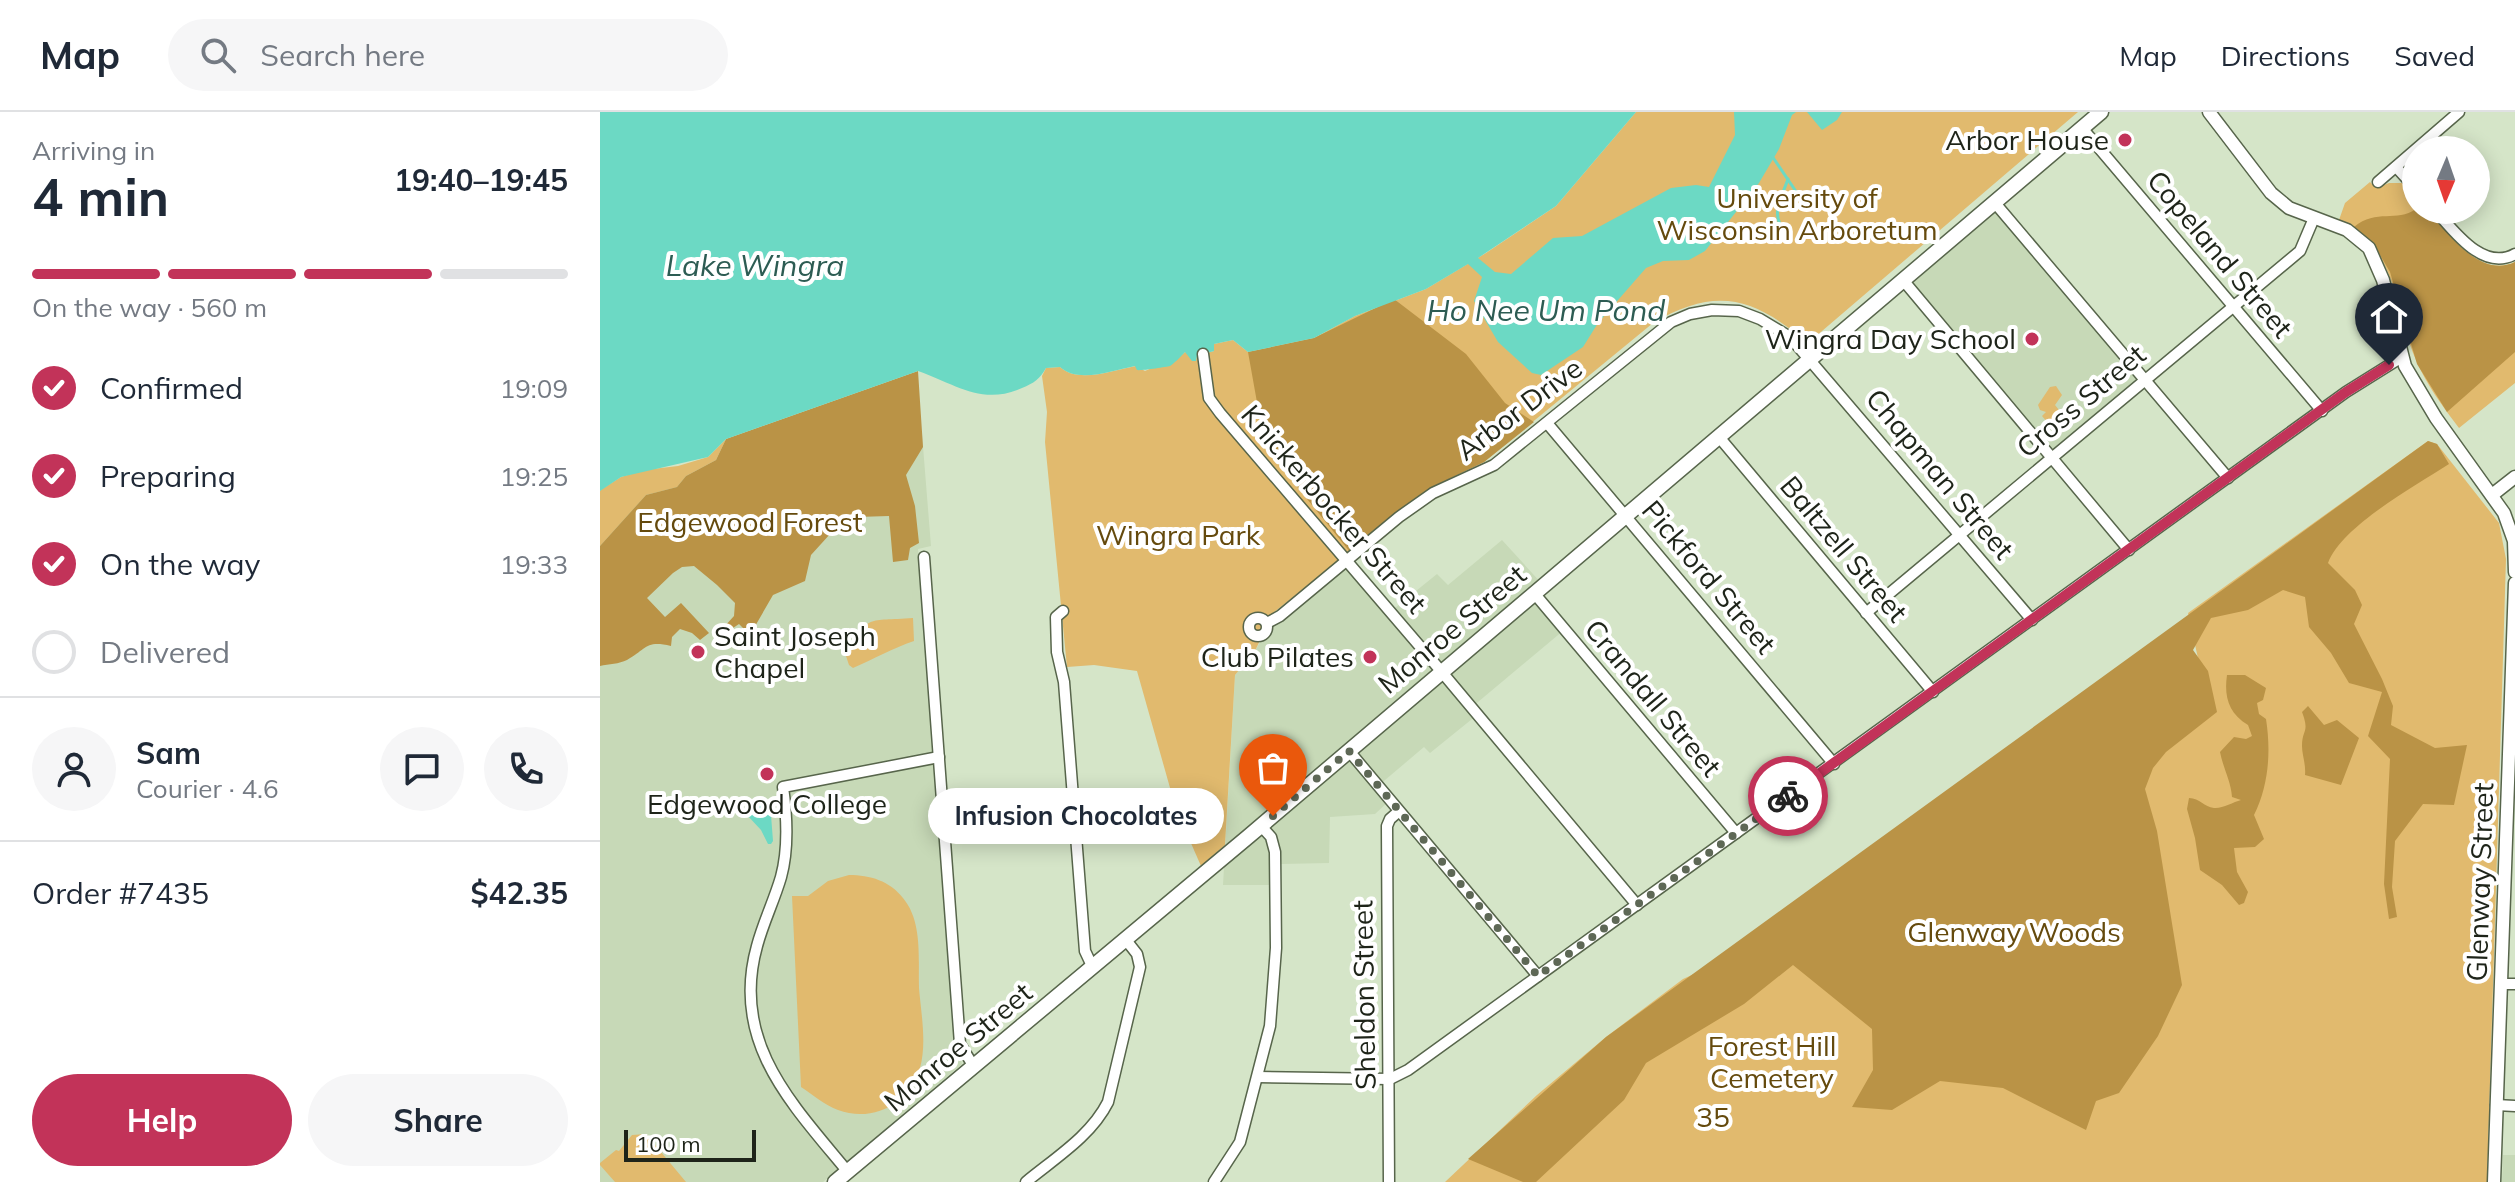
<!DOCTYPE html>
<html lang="en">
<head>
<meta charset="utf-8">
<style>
	body { margin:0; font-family:Mulish,sans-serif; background:#f6f6f7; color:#1f2937; height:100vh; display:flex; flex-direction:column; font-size:30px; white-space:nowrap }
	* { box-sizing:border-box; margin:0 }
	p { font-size:26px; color:#747a83 }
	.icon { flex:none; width:44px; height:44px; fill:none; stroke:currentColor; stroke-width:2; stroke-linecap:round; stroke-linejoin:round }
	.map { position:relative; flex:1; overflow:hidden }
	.side { display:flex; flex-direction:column; background:#fff; width:600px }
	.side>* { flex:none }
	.needle { width:52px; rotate:182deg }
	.tools { position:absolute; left:1802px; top:24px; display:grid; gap:16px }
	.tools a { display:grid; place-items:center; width:88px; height:88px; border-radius:50%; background:#fff; box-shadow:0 4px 20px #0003; font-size:40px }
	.scale { position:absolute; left:24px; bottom:20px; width:132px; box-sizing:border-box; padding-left:8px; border:4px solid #1e2419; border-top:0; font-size:22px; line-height:28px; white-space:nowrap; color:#1e2419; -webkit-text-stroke:6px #fff; paint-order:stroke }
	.pin { position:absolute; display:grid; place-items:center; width:68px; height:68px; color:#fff; margin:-82px -34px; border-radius:50% 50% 50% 0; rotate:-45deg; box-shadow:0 0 8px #0007 }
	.pin .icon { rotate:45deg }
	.courier { position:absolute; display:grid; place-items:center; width:80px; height:80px; margin:-40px; border:6px solid #c23359; border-radius:50%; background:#fff; color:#222; box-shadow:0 2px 10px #0007 }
	.bubble { position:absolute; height:56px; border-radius:28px; background:#fff; box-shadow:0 4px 20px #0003; font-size:26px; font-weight:700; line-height:56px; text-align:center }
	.headline em { font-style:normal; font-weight:700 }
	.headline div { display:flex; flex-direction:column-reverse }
	.headline { display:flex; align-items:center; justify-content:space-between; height:136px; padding:0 32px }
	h1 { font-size:52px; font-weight:700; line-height:60px }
	.bar { display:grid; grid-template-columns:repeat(4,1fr); gap:12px 8px; align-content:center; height:96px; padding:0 32px }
	.bar i { height:10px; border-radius:6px; background:#e0e1e3 }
	.bar .current { background:#c23359 }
	.bar p { grid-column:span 4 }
	.line { display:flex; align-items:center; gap:20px; padding:0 32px; border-top:2px solid #e0e1e3 }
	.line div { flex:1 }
	.round { display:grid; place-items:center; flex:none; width:84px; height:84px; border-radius:42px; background:#f6f6f7 }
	ol { padding:0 32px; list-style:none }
	li { display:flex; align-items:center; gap:24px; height:88px }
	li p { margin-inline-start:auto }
	li .icon { padding:8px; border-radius:50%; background:#c23359; color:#fff; stroke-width:4 }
	li:last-child { color:#747a83 }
	li i { width:44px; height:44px; border:4px solid #e0e1e3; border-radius:50% }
	.cta { display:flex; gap:16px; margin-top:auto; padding:16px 32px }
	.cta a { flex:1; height:92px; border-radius:48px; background:#c23359; color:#fff; font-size:32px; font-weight:700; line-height:92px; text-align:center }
	.cta a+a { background:#f6f6f7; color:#1f2937 }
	header { display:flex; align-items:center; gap:48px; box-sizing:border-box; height:112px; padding:0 40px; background:#fff; border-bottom:2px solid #e0e1e3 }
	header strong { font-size:38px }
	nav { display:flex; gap:44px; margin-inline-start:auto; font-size:28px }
	.search { width:560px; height:72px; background:#f6f6f7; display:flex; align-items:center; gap:20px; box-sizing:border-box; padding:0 28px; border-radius:44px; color:#747a83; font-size:30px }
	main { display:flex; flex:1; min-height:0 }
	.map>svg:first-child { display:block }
	.built { fill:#c7d9b7 }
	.green { fill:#e1ba6e }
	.forest { fill:#ba9346 }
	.water { fill:#6cd9c4 }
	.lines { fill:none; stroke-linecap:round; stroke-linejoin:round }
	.stream { stroke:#6cd9c4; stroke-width:3 }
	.minor-casing { stroke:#57654b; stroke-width:13 }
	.tertiary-casing { stroke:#57654b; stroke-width:15 }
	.secondary-casing { stroke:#57654b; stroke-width:17 }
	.minor { stroke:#fff; stroke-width:10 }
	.tertiary { stroke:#fff; stroke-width:12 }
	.secondary { stroke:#fff; stroke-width:14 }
	.done { stroke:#5e6856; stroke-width:8; stroke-dasharray:0 14.4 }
	.route { stroke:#c23359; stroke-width:10 }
	.poi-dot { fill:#c23359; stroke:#fff; stroke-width:3 }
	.labels { text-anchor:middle; stroke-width:8; stroke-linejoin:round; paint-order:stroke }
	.poi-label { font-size:28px; fill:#1e2419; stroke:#fff; text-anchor:end }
	.park-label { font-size:28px; fill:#654a0d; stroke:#fff }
	.street-label { font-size:28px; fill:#1e2419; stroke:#fff }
	.water-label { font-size:30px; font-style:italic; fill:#2d5c53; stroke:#fff }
</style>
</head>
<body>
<header>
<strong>Map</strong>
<div class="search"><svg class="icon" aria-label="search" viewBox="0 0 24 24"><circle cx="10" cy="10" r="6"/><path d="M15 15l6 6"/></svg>Search here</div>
<nav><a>Map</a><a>Directions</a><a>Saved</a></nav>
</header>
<main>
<section class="side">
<div class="headline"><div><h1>4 min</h1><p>Arriving in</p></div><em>19:40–19:45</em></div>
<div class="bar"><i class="current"></i><i class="current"></i><i class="current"></i><i></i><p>On the way · 560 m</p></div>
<ol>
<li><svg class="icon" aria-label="check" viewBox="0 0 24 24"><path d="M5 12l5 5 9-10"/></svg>Confirmed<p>19:09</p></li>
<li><svg class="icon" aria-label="check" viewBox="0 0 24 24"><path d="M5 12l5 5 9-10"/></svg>Preparing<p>19:25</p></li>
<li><svg class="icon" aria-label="check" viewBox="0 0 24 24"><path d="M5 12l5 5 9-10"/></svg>On the way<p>19:33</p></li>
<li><i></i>Delivered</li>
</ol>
<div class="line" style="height:144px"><a class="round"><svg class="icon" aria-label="person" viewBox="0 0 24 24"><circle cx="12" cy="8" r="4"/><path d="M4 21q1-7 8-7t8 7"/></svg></a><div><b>Sam</b><p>Courier · 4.6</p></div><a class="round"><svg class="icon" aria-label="chat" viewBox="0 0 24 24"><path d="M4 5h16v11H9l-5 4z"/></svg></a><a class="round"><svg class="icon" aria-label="phone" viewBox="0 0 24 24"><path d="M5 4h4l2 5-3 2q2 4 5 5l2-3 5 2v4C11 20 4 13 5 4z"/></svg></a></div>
<div class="line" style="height:104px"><div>Order #7435</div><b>$42.35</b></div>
<div class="cta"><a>Help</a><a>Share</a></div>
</section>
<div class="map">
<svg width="1915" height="1070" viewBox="0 0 1915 1070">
	<rect width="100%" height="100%" fill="#d5e5c8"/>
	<g class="built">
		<path d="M1395 91 1545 266 1452 345 1303 168Z"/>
		<path d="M322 322 331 434 318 437 355 925 362 952 223 1070H0V379Z"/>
		<path d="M902 428 943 473 935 481 964 518 872 595 877 603 830 641 824 635 778 674 789 689 775 702 730 705 729 751 681 752V773H623L635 563 655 539 669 514 746 450 790 500 837 462 848 473Z"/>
		<path d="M1903 1043H1915V1070H1902Z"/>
	</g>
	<g class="green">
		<path d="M1036 0H1478L1208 231C1153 185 1117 174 1053 211L884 350 832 375 673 501 655 539 635 563 625 733 601 754 576 697 537 559 494 553 467 555 445 330 447 300 442 264 446 256 460 255C478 272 514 258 536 254L545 259 554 255 570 253 585 240 597 244 614 239V232L633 228 648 240 714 226 755 204 826 177 886 141 956 94Z"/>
		<path d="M1770 70 1776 76 1789 71H1803L1816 84V98H1829C1848 122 1880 167 1915 150V271L1859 316C1843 295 1826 272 1816 248 1793 194 1799 138 1739 108L1745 91Z"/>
		<path d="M1456 274 1462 283 1455 293 1467 308 1454 318 1442 304 1446 300 1440 298 1438 293 1450 275Z"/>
		<path d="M126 327 116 348 86 364 77 375 46 383 0 434V379L2 377 21 365 44 358 78 354 108 345Z"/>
		<path d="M1828 329 1837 332 1899 411 1906 447 1887 1070H845L937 983 1006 925 1083 867 1533 664 1609 596 1588 501Z"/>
		<path d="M313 506 314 529C293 536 274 547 253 556L249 553 246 544C269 500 267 510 313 506Z"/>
		<path d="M249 763C270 763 290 769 303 786 323 810 318 847 319 876 321 901 327 931 320 956 311 992 272 1011 238 998 225 993 213 983 201 975L192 784H208L228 769Z"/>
		<path d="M46 1022 86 1070H15L0 1053V1051L16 1038 19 1039 32 1023Z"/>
	</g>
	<g class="forest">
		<path d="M1816 97 1829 98C1848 122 1880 167 1915 150V240L1847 300 1817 252 1790 160 1776 136 1754 115C1777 96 1796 111 1816 97Z"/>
		<path d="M794 187 866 242 905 291 934 310 884 350 832 375 750 440 665 335 648 240 714 226Z"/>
		<path d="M318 259 323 335 306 363 315 394 319 431 310 436 308 448 293 450 289 404 257 405 250 414 231 421 211 443 205 469 173 483 154 516 147 520 139 512 127 520 124 519V515L134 504 135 491 117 473 94 454 82 455 73 461 47 486 65 505 81 491 109 521 100 528 92 521 80 517 72 525 71 534C45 528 47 537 27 548 19 552 9 552 0 554V434L46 383 77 375 86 364 116 348 126 327Z"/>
		<path d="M1828 329 1837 332 1849 352C1815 374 1742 414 1728 451L1755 478 1762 493 1754 512 1782 567 1793 594 1791 613 1835 636 1867 633 1854 693 1823 692 1795 729 1792 775 1797 805 1789 807 1784 772 1790 647 1768 624 1782 580 1749 571 1731 541 1709 515 1705 485 1683 478 1648 498 1611 506 1593 538 1608 559 1617 600 1566 640 1553 656 1545 677 1557 719 1582 873 1558 924 1519 981 1496 989 1486 1018 1403 976 1340 969 1292 998 1252 995 1273 958 1272 917 1193 853 1144 892 1046 951 1024 988 936 1070H923L868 1047 1006 925Z"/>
		<path d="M1627 563H1645L1666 576 1663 588 1657 591 1659 602 1666 607C1671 639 1669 673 1654 703L1664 727 1655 735 1634 736 1637 760 1648 780 1644 791 1639 793 1622 773 1600 758 1595 726 1587 697 1589 686C1600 686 1604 695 1614 696 1622 697 1633 690 1641 688L1632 685C1631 669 1623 656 1620 640L1634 625 1646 627 1652 624 1648 613C1628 601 1624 584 1627 563Z"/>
		<path d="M1708 594 1724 613 1737 608 1759 626 1741 673 1705 663C1706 652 1702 643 1702 634 1702 617 1710 621 1702 600Z"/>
	</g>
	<g class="water">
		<path d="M0 0H1036L956 94 878 146 895 160 911 162 953 126 982 124 1071 76 1096 73 1109 75 1135 23 1134 0H1196L1192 3 1179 37 1159 71 1105 139 1089 148 1063 149 1046 156 998 211 983 235 941 263 932 261 898 230 874 189 882 165 868 152 826 177 755 204 714 226 648 240 633 228 614 232V239L597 244 596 249H592L585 240C581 244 575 251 570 254 566 255 540 259 537 258L535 254C514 258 478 272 460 255L446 256C440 267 434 271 422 276 382 294 355 272 318 259L126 327 108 345 21 365 0 379Z"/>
		<path d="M1207 0H1242L1237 8 1222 18Z"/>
		<path d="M170 690 173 729 171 732H168L161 718 147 703 152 693Z"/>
	</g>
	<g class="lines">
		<g class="stream">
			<path d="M1172 44 1197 81"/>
			<path d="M1186 122C1170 102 1180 90 1188 67"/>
		</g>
		<defs>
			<g id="minor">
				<path d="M1482 16 1722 299"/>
				<path d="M1796 55 1816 77"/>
				<path d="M1778 70 1859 0"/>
				<path d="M1395 91 1628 366"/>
				<path d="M1835 98C1854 119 1883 160 1915 142"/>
				<path d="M1303 168 1529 438"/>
				<path d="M603 242 609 286 620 301 841 559 1037 793"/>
				<path d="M947 311 1234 652"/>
				<path d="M1119 325 1333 580"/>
				<path d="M324 445 360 932 374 955"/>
				<path d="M934 481 1136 721"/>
				<path d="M463 499 456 505 457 540 464 570 485 839 493 856"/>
				<path d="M1266 501 1700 139 1714 106"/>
				<circle cx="658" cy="515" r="9"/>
				<path d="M667 511 680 504 799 405 833 381 894 353 1071 210 1090 202 1112 198 1139 199 1160 207 1190 225 1432 508"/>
				<path d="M749 639 938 864"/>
				<path d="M1901 872H1915"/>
				<path d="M658 965 790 967 808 958 1746 280 1802 245"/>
				<path d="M1896 993 1915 994"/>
				<path d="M248 1060C192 992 130 930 157 834 163 811 174 789 181 765 189 736 187 704 183 675L339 645"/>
				<path d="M426 1070C455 1046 491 1024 508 990L540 855 537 842 526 828"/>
				<path d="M614 1070 640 1030 670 914 676 836 675 740 671 725 661 714"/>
				<path d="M789 1070 787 714 790 707 798 700"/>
			</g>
			<g id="tertiary">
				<path d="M1609 0 1671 81 1689 96 1747 118 1769 136 1783 168 1805 254 1836 306 1904 401 1914 429 1915 460"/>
				<path d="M1892 383 1915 365"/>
				<path d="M1894 1070 1915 471"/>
			</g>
			<path id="secondary" d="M235 1070 649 724 1501 0"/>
		</defs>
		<use href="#minor" class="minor-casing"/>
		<use href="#tertiary" class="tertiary-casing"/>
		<use href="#secondary" class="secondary-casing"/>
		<use href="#minor" class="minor"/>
		<use href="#tertiary" class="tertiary"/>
		<use href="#secondary" class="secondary"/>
	</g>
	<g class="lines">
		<path class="done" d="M673 704 749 639 938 864 1188 684"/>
		<path class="route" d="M1188 684 1746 280 1789 253"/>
	</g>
	<g class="poi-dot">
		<circle cx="1525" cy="28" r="8"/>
		<circle cx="1432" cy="227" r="8"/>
		<circle cx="98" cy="540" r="8"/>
		<circle cx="770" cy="545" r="8"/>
		<circle cx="167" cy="662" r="8"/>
	</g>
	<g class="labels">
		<g class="poi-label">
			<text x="1509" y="38">Arbor House</text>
			<text x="1416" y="237">Wingra Day School</text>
			<text x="114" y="534" text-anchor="start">Saint Joseph<tspan x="114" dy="32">Chapel</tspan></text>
			<text x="754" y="555">Club Pilates</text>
			<text x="167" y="702" text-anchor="middle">Edgewood College</text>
		</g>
		<g class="park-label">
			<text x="1197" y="96">University of<tspan x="1197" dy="32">Wisconsin Arboretum</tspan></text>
			<text x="150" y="420">Edgewood Forest</text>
			<text x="578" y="433">Wingra Park</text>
			<text x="1414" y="830">Glenway Woods</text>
			<text x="1172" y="944">Forest Hill<tspan x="1172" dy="32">Cemetery</tspan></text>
			<text x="1113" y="1015">35</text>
		</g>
		<g class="street-label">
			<text transform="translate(1620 142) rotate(50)" y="10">Copeland Street</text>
			<text transform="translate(1481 289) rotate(-40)" y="10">Cross Street</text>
			<text transform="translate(919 297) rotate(-37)" y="10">Arbor Drive</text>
			<text transform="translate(1340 362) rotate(50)" y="10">Chapman Street</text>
			<text transform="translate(734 397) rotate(49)" y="10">Knickerbocker Street</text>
			<text transform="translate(1244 437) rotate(50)" y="10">Baltzell Street</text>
			<text transform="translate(1109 465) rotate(50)" y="10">Pickford Street</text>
			<text transform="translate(852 517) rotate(-40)" y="10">Monroe Street</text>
			<text transform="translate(1053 586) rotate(50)" y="10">Crandall Street</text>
			<text transform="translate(1880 770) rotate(-88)" y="10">Glenway Street</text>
			<text transform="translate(764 883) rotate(-91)" y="10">Sheldon Street</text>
			<text transform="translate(358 935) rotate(-40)" y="10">Monroe Street</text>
		</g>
		<g class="water-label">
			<text x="155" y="164">Lake Wingra</text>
			<text x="946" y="209">Ho Nee Um Pond</text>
		</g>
	</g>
</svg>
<div class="tools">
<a><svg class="needle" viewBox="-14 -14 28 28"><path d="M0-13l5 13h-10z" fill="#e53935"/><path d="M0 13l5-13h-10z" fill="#747a83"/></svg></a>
</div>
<div class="scale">100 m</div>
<div class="pin" style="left:673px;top:704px;background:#ea580c"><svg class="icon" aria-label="bag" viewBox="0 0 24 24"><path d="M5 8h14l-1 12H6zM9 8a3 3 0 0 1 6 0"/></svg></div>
<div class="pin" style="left:1789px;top:253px;background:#1f2937"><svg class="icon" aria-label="home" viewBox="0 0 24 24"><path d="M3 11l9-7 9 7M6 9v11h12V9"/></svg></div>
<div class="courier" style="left:1188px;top:684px"><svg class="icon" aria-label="bike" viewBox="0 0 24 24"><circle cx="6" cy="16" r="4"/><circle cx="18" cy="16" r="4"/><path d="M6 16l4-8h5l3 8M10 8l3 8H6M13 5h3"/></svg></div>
<div class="bubble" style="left:328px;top:676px;width:296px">Infusion Chocolates</div>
</div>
</main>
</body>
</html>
